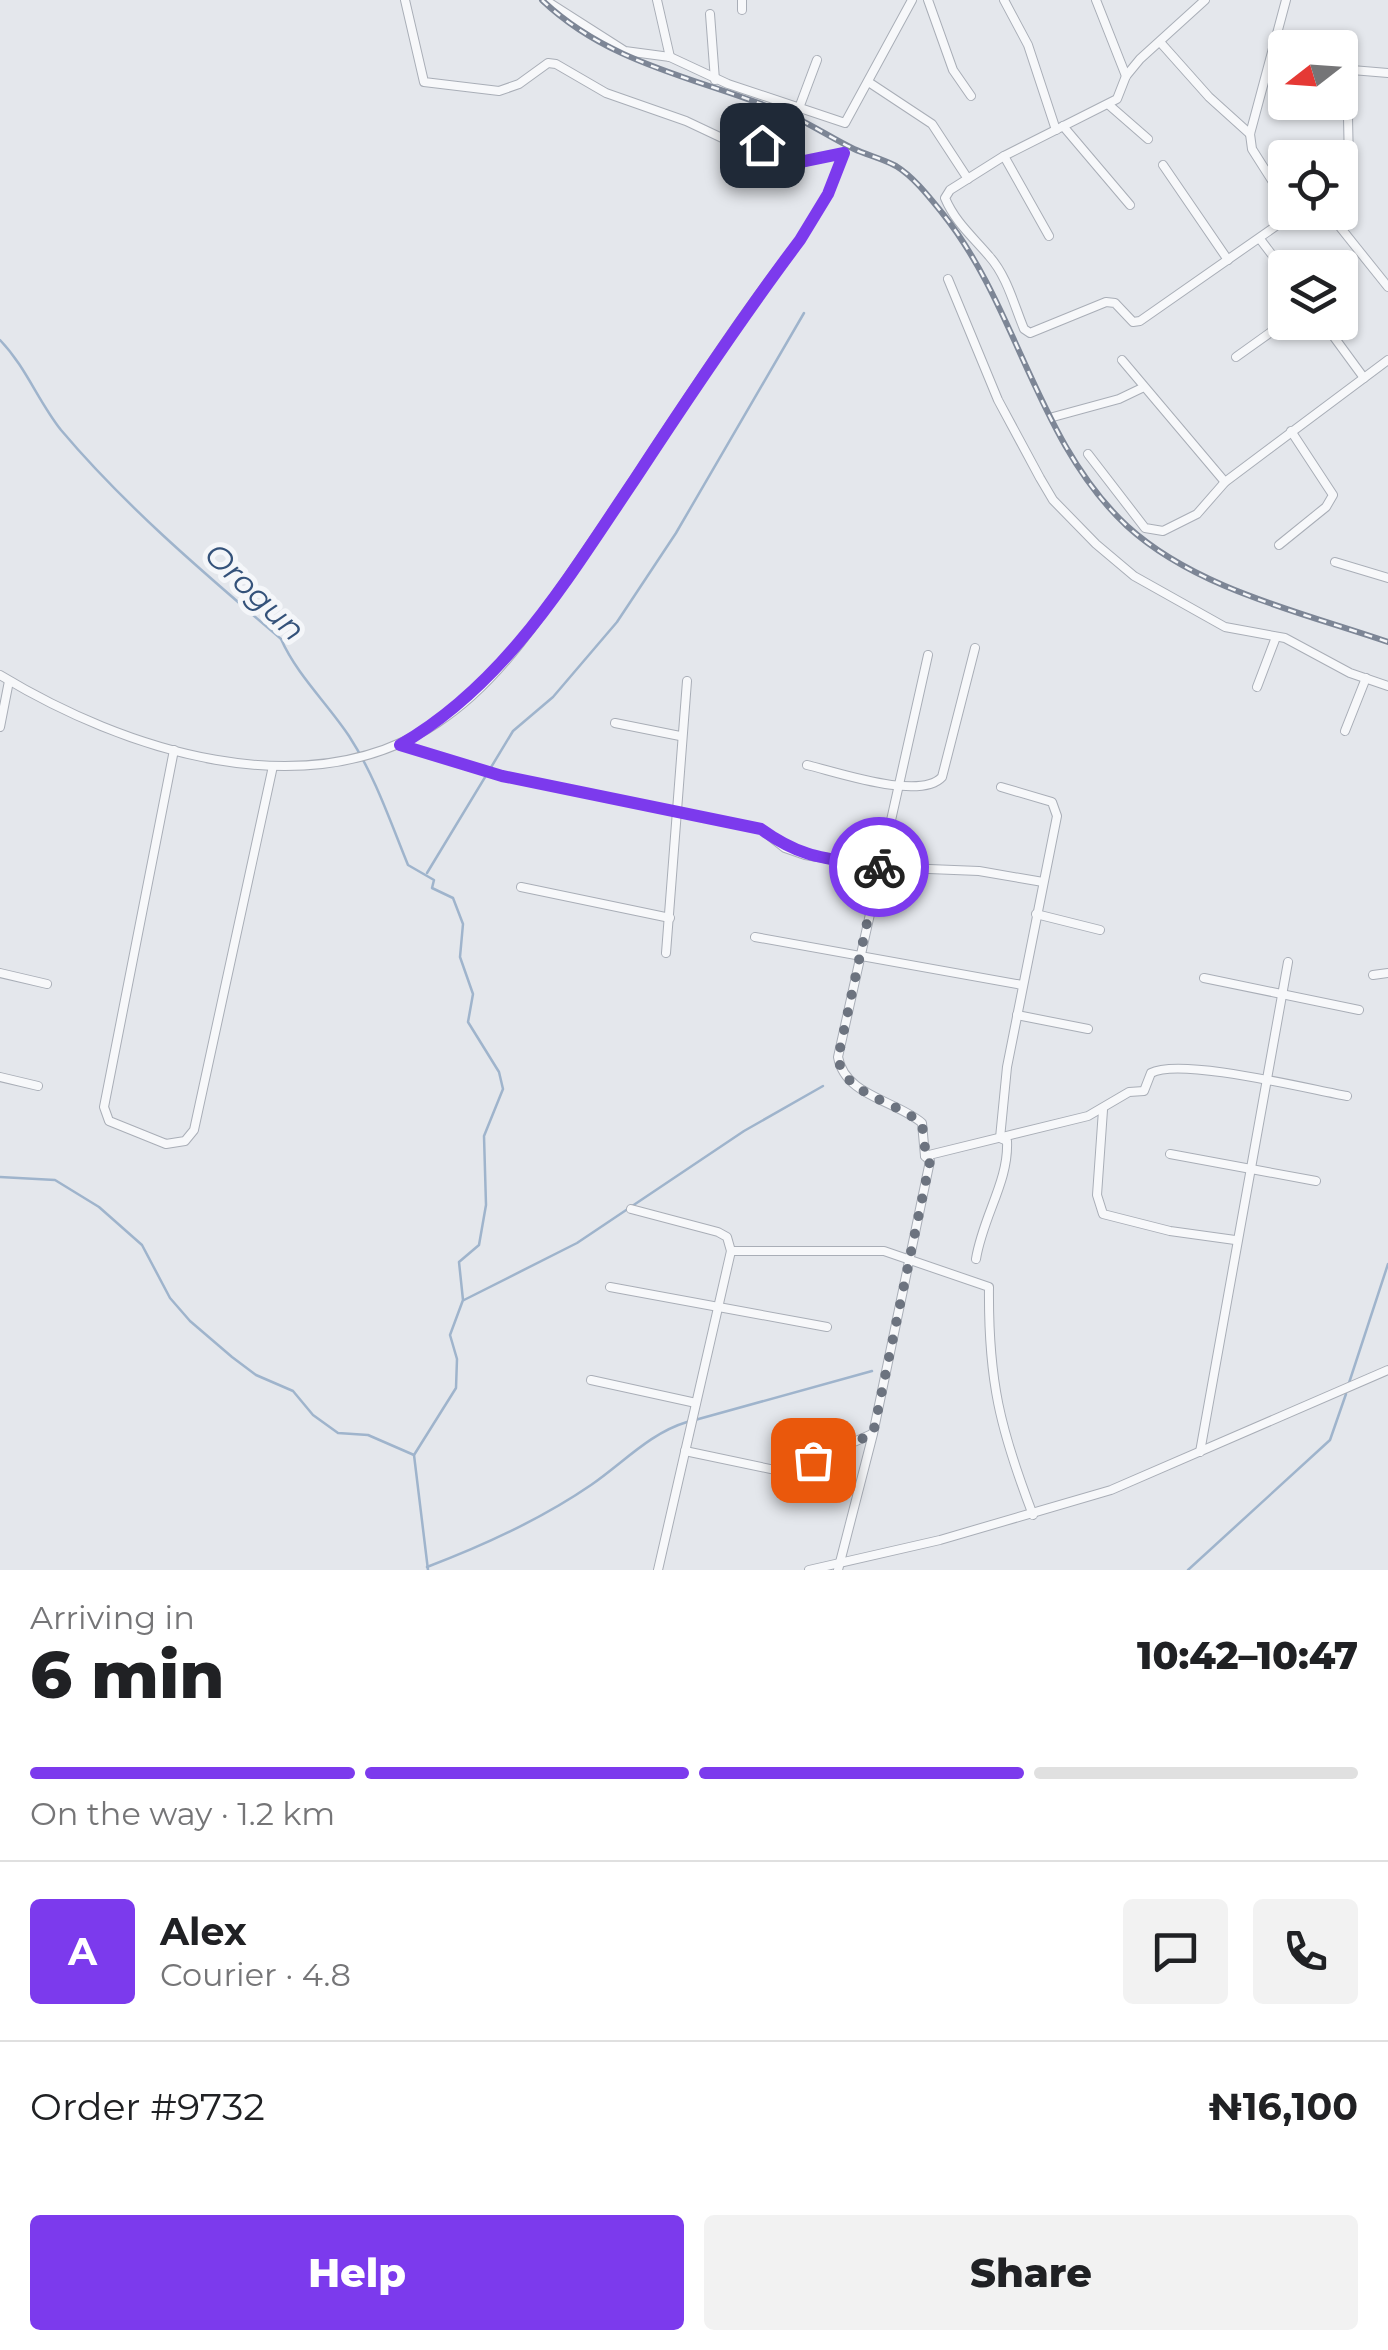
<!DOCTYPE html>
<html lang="en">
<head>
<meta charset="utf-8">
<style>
	body { margin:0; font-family:Montserrat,sans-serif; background:#f2f2f2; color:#202124; height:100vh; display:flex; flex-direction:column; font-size:38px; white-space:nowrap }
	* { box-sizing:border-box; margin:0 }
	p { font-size:32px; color:#757577 }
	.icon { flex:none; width:55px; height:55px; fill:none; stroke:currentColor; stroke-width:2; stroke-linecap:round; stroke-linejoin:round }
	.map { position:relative; height:1570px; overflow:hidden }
	.side { display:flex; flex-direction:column; background:#fff; flex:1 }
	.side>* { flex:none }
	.needle { width:65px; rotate:253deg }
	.controls { position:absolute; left:1268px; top:30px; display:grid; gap:20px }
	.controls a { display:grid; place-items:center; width:90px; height:90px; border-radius:10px; background:#fff; box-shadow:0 2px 8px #0004; font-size:50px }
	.pin { position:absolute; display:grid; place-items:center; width:85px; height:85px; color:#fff; margin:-42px; border-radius:20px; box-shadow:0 5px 15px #0006 }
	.courier { position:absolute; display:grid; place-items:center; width:100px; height:100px; margin:-50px; border:8px solid #7c3aed; border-radius:50%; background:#fff; color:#222; box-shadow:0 2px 12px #0007 }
	.headline em { font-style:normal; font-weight:800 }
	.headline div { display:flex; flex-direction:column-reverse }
	.headline { display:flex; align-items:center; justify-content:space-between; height:170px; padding:0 30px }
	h1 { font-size:65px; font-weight:800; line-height:75px }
	.bar { display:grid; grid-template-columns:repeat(4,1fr); gap:15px 10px; align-content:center; height:120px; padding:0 30px }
	.bar i { height:12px; border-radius:8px; background:#e0e0e0 }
	.bar .selected { background:#7c3aed }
	.bar p { grid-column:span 4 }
	.line { display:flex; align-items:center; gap:25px; padding:0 30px; border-top:2px solid #e0e0e0 }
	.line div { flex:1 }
	.round { display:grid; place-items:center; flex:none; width:105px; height:105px; border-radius:10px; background:#f2f2f2 }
	.action { display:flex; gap:20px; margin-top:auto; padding:20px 30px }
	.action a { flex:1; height:115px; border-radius:10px; background:#7c3aed; color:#fff; font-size:40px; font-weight:800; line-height:115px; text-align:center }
	.action a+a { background:#f2f2f2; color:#202124 }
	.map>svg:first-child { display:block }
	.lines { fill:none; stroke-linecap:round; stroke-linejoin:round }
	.stream { stroke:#9fb4cc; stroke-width:2.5 }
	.minor-casing { stroke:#a9aeb7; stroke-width:10 }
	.minor { stroke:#f7f8fa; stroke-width:8 }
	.rail-casing { stroke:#7d8696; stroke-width:6 }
	.rail { stroke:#f4f6f9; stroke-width:2.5; stroke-dasharray:8; stroke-linecap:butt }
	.done { stroke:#6c737f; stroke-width:10; stroke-dasharray:0 18 }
	.route { stroke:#7c3aed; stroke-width:12 }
	.labels { text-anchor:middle; stroke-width:10; stroke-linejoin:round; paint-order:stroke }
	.water-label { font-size:32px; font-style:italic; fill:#34527a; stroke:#f4f6f9 }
</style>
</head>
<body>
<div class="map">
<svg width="1388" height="1570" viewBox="0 0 1388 1570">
	<rect width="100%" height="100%" fill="#e4e7ec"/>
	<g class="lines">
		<g class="stream">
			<path d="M0 340C26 367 38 401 61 430 126 507 204 573 281 639 297 675 327 703 349 736 375 776 390 821 408 865L434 880 432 888 453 898 463 924 460 957 473 994 468 1022 499 1072 503 1089 484 1136 486 1205 479 1245 459 1262 463 1300 450 1335 457 1359 456 1388 414 1455 428 1570"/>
			<path d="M427 873 513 731 553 697 617 622 676 533 804 313"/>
			<path d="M0 1177 55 1180 99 1207 142 1245 170 1298 190 1321 232 1357 256 1375 293 1391 313 1415 338 1433 368 1435 414 1455"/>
			<path d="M464 1300 577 1243 744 1131 823 1086"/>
			<path d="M1348 1386 1388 1264"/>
			<path d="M695 1420 872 1371"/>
			<path d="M427 1567C485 1545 540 1520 591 1485 623 1463 650 1433 687 1422"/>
			<path d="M1188 1570 1330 1440 1346 1394"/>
		</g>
		<defs>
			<g id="minor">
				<path d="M405 0 424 82 499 91 519 84 548 63 556 64 606 93 686 121 739 146 762 145 800 162 844 153"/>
				<path d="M545 0 625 51 670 57 728 84 845 123 912 0"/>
				<path d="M657 0 670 57"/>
				<path d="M928 0 953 70 971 96"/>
				<path d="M1004 0 1028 45 1056 130"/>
				<path d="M1096 0 1126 76"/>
				<path d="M1205 0 1140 59 1126 76 1117 99 1004 156 950 190 945 198C955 222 973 237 989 256 1007 276 1014 305 1024 329L1030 333 1106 302 1115 303 1133 322 1140 321 1296 212"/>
				<path d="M742 10V0"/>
				<path d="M710 14 715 80"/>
				<path d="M1160 42 1209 97 1250 134"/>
				<path d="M1340 69 1388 73"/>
				<path d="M870 83 932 124 968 179"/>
				<path d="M1109 105 1148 139"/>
				<path d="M799 108 817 60"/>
				<path d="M1063 126 1130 205"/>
				<path d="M1004 156 1049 236"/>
				<path d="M1163 165 1228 260"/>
				<path d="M1340 181 1349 164 1347 71"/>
				<path d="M1285 201 1252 149 1250 134 1286 0"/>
				<path d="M1328 212 1388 287"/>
				<path d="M1260 239 1285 272"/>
				<path d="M948 279 998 400 1040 478 1053 500 1096 544 1134 576 1225 627 1285 638 1350 673 1388 686"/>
				<path d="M1323 322 1364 378"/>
				<path d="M1236 357 1285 322"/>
				<path d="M1122 360 1225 482"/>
				<path d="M1053 417 1119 399 1142 388"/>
				<path d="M1088 454 1145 528 1163 531 1197 514 1225 482 1388 360"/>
				<path d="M1279 545 1326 507 1333 495 1291 431"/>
				<path d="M1335 562 1388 578"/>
				<path d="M0 675C124 750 305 810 437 723 500 682 543 613 585 552 657 448 722 339 800 240L828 194 844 153"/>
				<path d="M1257 687 1276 637"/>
				<path d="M615 723 680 736"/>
				<path d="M0 727 9 681"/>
				<path d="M1345 731 1366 678"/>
				<path d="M400 745 501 776 761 829 785 848 805 855 879 867 979 871 1043 882"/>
				<path d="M174 750 104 1107 109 1121 166 1144 185 1141 194 1130 273 766"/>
				<path d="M807 765C837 772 920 801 942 777L975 648"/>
				<path d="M521 887 670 918"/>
				<path d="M1036 914 1100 930"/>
				<path d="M755 937 1022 985"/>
				<path d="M666 953 687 681"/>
				<path d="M0 973 47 984"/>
				<path d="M1373 975 1388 973"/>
				<path d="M1204 978 1359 1010"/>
				<path d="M1017 1015 1088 1029"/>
				<path d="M0 1077 38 1086"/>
				<path d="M1103 1110 1097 1195 1103 1214 1170 1231 1235 1240"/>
				<path d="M1170 1154 1316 1181"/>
				<path d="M925 1156 1088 1116 1129 1092 1144 1091 1151 1073C1180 1057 1308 1089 1347 1096"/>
				<path d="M631 1209 718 1232 727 1237 731 1251H884L989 1287C988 1380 1000 1429 1033 1515"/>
				<path d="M976 1259C983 1216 1009 1181 1007 1141L1000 1138 1007 1067 1057 816 1052 802 1001 787"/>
				<path d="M610 1287 827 1327"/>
				<path d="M591 1380 696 1403"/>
				<path d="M685 1451 794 1474 813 1460 872 1434"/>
				<path d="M1200 1452 1288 962"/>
				<path d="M658 1570 731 1251"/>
				<path d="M809 1570 940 1540 1111 1490 1388 1370"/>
				<path d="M838 1570 873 1434 930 1161 925 1156 922 1123C895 1100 845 1096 838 1057L928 655"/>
			</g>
		</defs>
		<use href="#minor" class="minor-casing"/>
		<use href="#minor" class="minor"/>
		<defs>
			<path id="rail" d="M542 0C613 68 707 79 794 117 814 126 833 139 854 149 867 155 883 159 896 166 914 177 930 198 943 214 1018 308 1037 442 1127 526 1196 589 1301 612 1388 642"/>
		</defs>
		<use href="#rail" class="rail-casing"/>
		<use href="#rail" class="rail"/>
	</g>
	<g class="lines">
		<path class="done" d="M813 1460 873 1434 930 1161 926 1156 922 1124C895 1100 845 1096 838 1058L879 867"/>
		<path class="route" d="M762 145 800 162 844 153 828 194 800 240C742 317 688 398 635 479 568 578 506 684 400 745L502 776 761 829C804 860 828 858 879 867"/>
	</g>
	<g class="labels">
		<g class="water-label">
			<text transform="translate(255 592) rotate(44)" y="11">Orogun</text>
		</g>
	</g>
</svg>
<div class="controls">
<a><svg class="needle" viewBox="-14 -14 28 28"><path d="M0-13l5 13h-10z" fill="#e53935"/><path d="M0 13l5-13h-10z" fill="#757577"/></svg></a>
<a><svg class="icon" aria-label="locate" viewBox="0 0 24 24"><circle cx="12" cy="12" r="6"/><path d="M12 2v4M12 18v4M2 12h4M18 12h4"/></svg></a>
<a><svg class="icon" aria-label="layers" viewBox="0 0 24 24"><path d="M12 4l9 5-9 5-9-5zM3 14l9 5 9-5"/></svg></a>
</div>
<div class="pin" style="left:813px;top:1460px;background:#ea580c"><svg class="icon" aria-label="bag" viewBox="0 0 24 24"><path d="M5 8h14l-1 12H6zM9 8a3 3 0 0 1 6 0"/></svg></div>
<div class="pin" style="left:762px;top:145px;background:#1f2937"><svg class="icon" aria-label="home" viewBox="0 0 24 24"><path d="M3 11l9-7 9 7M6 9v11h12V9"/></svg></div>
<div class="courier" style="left:879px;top:867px"><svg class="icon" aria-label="bike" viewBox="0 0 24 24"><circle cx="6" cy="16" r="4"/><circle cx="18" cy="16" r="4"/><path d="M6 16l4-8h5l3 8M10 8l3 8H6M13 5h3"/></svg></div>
</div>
<section class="side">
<div class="headline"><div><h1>6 min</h1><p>Arriving in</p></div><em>10:42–10:47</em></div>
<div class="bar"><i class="selected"></i><i class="selected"></i><i class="selected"></i><i></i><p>On the way · 1.2 km</p></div>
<div class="line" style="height:180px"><b class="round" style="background:#7c3aed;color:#fff">A</b><div><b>Alex</b><p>Courier · 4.8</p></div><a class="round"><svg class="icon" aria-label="chat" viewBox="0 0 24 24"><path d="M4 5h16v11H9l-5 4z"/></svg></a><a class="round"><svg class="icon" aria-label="phone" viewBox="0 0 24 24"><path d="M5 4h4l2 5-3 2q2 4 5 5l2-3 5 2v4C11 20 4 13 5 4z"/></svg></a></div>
<div class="line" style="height:130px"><div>Order #9732</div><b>₦16,100</b></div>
<div class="action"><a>Help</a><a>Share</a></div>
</section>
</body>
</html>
